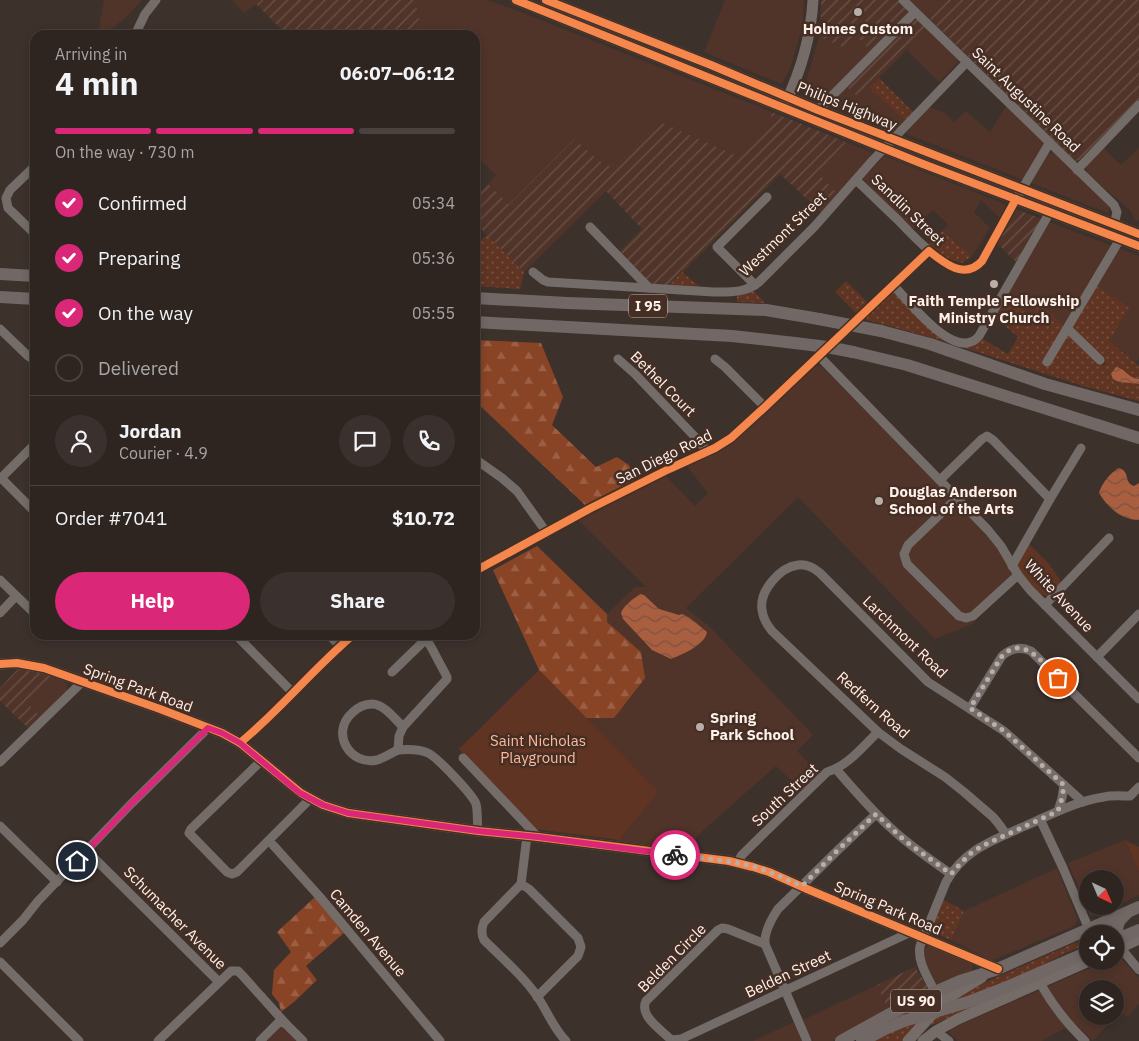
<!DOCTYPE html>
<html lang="en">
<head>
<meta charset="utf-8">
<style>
	body { margin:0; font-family:"IBM Plex Sans",sans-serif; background:#3a312e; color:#f1f3f6; height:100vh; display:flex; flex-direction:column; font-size:19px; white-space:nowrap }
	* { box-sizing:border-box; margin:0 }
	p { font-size:16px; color:#a7a5a5 }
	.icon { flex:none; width:28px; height:28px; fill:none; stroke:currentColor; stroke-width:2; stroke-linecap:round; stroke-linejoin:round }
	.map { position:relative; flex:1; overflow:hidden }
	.details { position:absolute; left:30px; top:30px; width:450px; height:610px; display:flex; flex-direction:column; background:#2e2521; border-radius:15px; box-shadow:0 2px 8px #0003,0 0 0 1px #49423f }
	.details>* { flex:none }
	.needle { width:32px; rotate:136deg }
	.buttons { position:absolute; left:1079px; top:870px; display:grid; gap:10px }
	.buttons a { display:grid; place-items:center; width:45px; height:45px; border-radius:50%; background:#2e2521; box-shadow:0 2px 8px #0003,0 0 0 1px #49423f; font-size:25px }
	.pin { position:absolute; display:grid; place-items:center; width:42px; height:42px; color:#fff; margin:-21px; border:2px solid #fff; border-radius:50%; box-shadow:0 1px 5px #0007 }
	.courier { position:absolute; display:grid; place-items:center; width:50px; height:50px; margin:-25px; border:4px solid #db2777; border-radius:50%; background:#fff; color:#222; box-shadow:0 1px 6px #0007 }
	.overview em { font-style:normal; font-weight:800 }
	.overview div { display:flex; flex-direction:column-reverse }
	.overview { display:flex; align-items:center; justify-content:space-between; height:85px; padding:0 25px }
	h1 { font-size:32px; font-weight:800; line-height:38px }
	.bar { display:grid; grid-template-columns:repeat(4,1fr); gap:8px 5px; align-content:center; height:60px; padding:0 25px }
	.bar i { height:6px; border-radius:4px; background:#49423f }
	.bar .current { background:#db2777 }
	.bar p { grid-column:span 4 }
	.line { display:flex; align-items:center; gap:12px; padding:0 25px; border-top:1px solid #49423f }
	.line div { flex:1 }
	.round { display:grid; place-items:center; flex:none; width:52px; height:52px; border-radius:26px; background:#3a312e }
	ol { padding:0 25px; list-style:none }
	li { display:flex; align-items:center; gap:15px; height:55px }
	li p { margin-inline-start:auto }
	li .icon { padding:5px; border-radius:50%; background:#db2777; color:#fff; stroke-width:4 }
	li:last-child { color:#a7a5a5 }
	li i { width:28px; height:28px; border:2px solid #49423f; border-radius:50% }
	.primary-button { display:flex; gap:10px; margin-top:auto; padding:10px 25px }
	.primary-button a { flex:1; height:58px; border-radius:30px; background:#db2777; color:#fff; font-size:20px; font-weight:800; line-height:58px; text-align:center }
	.primary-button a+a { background:#3a312e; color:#f1f3f6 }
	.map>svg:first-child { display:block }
	.built { fill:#503429; fill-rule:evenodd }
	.industrial { fill:url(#industrial-furrows) }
	.grass { fill:url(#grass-dots) }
	.forest { fill:url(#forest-firs) }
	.park { fill:#603422 }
	.water { fill:url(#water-waves) }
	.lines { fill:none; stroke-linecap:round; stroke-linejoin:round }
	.minor { stroke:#736c69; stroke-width:9 }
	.major { stroke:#756c68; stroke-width:11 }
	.highway { stroke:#716866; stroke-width:12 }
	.highway-bridge { stroke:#716866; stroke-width:12 }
	.cycleway-casing { stroke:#452e24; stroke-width:11 }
	.cycleway { stroke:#f5874c; stroke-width:8 }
	.done { stroke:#baaea9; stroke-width:5; stroke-dasharray:0 9 }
	.route { stroke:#db2777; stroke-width:6 }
	.poi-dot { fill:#baaea9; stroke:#452e24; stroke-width:2 }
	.labels { text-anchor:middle; stroke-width:5; stroke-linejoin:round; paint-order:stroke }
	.shield { fill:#452e24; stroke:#c6b6b0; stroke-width:1 }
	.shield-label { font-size:14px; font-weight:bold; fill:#fef1ec }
	.poi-label { font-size:15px; font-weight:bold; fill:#fef1ec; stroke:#452e24 }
	.street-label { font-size:15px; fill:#fef1ec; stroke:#452e24 }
	.park-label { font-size:15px; fill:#fdb99e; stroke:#452e24 }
</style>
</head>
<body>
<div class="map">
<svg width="1139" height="1041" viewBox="0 0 1139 1041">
	<defs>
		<pattern id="industrial-furrows" width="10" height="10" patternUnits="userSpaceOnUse" patternTransform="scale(1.25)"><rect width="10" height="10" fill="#503429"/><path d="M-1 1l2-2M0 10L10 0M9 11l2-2" fill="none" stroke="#6a5248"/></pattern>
		<pattern id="grass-dots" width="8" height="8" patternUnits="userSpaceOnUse" patternTransform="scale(1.25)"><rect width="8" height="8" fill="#603422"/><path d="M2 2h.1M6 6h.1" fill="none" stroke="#785242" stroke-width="1.8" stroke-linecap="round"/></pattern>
		<pattern id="forest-firs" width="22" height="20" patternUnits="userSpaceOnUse" patternTransform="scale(1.25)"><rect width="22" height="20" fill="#894426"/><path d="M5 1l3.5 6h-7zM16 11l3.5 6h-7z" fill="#9b5f46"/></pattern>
		<pattern id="water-waves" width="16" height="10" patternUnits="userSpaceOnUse" patternTransform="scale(1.25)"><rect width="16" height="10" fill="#a95e3f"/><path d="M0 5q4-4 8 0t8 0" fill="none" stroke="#7a5343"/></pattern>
	</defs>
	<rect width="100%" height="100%" fill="#3d312c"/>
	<g class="built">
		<path d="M104 0H142L127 16 108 32 98 35Z"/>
		<path d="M232 0H262L244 13Z"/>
		<path d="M416 0H487L516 10 772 112 771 118 737 156 658 121 610 166 601 162 574 139 509 204 488 184 496 175 475 155V35H422L416 5Z"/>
		<path d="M725 0H804L803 24 791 66 783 82 781 84 704 52Z"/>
		<path d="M909 0H946L930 19Z"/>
		<path d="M928 28 957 58 958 61 957 63 939 82 907 50Z"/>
		<path d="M819 37 845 48 850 46 859 38 871 51 823 101 807 94 804 89Z"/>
		<path d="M845 85 859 97 869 88 905 121 897 130 832 104 838 94Z"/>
		<path d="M1007 105 1044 141V145L1023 180 907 134V129L927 106 945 113 954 122 966 111 990 132Z"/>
		<path d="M846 142 872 153 870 157 839 195 817 173Z"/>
		<path d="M1103 148 1121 165 1139 148V219L1136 222 1130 210 1088 174 1086 167Z"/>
		<path d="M1055 152 1110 208 1108 213 1031 183 1032 180 1048 154Z"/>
		<path d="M884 156 1007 205 1001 219 981 200 974 212 990 228 972 256 942 231 948 224 933 210 912 230 863 179Z"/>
		<path d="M1049 222 1112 246 1065 327 1040 303 1032 315 1006 295Z"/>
		<path d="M1118 248 1139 256V357L1136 363 1109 341 1096 286Z"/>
		<path d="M816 366H819L822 367 866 410 978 526 1001 553 1017 579 972 624 935 639 798 497 686 608 709 626 813 735 797 751 820 775 803 792 776 766 698 835 689 850 619 841V840L659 792 586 718H614L641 652 607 622V614L635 587H646L578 520 665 475 695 506 708 493 686 465 720 451 742 434 811 369Z"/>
		<path d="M54 678 62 681 67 684V691L40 716 27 704Z"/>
		<path d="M1125 840 1139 872V895L1115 906V879H1088V906H1115L1091 917 1068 863Z"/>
		<path d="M1057 868 1078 920 1074 926 998 958 991 960 951 940 964 911Z"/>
		<path d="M929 946 970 963 973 967 972 971 970 973 941 985 936 984 923 957 924 949Z"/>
		<path d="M1119 956 1139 978V1004L1127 1017 1119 1012 1093 1041 1074 1023 1042 1041H958L948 1032 953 1028 1106 961H1115V957ZM1088 989H1115V1016H1088Z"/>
		<path d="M877 985 888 1010 833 1041H813L803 1020Z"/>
		<path d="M794 1022 802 1041H753Z"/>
		<path d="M282 1026 297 1041H267Z"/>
	</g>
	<g class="industrial">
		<path d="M262 0H416V5L422 35H287L256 4Z"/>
		<path d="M821 0H898L907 8V16L871 51 859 39 850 46 845 48 819 37 821 14Z"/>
		<path d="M946 0H1139V101L1080 160 1075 161 930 19Z"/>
		<path d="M915 19 920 21 928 28 859 98 845 85 910 22Z"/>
		<path d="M772 112 846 142 818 173 839 195 822 213 780 174 669 286 652 285 620 251 642 229 606 191 524 272 475 223V197L488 184 509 204 574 139 601 162 610 166 658 121 737 156 771 118Z"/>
		<path d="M1015 209 1042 219 1017 263 997 243Z"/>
		<path d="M18 669 38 672 54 678 28 704 40 716 28 728 0 701V688Z"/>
		<path d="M915 967 928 987 927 991 888 1010 877 985Z"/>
	</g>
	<g class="grass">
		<path d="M879 78 913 112 905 121 869 88Z"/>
		<path d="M942 231 972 256 962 263 949 259 927 245Z"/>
		<path d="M487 235 524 272 520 289 475 286V246Z"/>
		<path d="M682 272 701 288 669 286Z"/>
		<path d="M846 281 869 304 857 314 835 292Z"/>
		<path d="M1096 286 1129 308 1109 341 1139 366V379H1134L1119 367V382L1139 384V401L1083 386 937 339 863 319 894 290 962 345 971 348V346L979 342 981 338 1008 354 1018 337 994 316 1006 295 1032 315 1039 302 1065 327 1068 334 1075 338 1104 366 1106 363 1071 327Z"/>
		<path d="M754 291 765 303 737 302V294Z"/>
		<path d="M944 900 964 911 951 940 932 932 931 930Z"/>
		<path d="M1084 941V944L1086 943V944L1055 958 984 1002 932 1025 929 1023 968 990 1072 944Z"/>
		<path d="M934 999 936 1002 931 1007 896 1019 893 1016Z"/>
		<path d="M919 1022 902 1041H871L887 1035V1034Z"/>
	</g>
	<g class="forest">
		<path d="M475 340 541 343 563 397 552 425 596 467 617 457 629 465 636 479 585 505 475 401Z"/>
		<path d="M537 546 607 614V622L641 652 645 678 614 718H586L539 670 493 570Z"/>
		<path d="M316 896 345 932 306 966 317 980 294 1002 281 1012 279 1003 272 994 274 970 291 952 277 932Z"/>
	</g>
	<g class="park">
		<path d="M1028 543 1050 565 1062 583 1047 596 1039 594 1021 573 1018 568V563Z"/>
		<path d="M539 670 659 792 619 840 535 829 459 749Z"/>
		<path d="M1125 840 1139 847V872Z"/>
	</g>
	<g class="water">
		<path d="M1116 367C1125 368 1129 379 1139 379V384L1119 382 1113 379 1111 374Z"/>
		<path d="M1119 468C1131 472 1123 482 1134 486L1139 483V520C1122 520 1108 508 1099 493 1102 483 1110 473 1119 468Z"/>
		<path d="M640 594 644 595 659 609 679 615 682 614 690 618 707 632C705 645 683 654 671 659L652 650 623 619 621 613C624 605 633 599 640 594Z"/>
	</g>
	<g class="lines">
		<g class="minor">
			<path d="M903 0 1114 205 1117 212 1114 225"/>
			<path d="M135 35 145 14 156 0"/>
			<path d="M818 110 915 12"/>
			<path d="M35 166 10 190 6 198 8 208 35 234"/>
			<path d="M1077 170 1139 105"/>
			<path d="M856 180C870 193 884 207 898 220 911 234 943 268 962 270 970 271 977 267 982 261L1012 206 1050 142"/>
			<path d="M590 227 649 288"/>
			<path d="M533 272 543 280 548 282 714 292C729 292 746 293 759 282L815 226 873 160 967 62"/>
			<path d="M755 285 717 247 767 197"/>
			<path d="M893 285C909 301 956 364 979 336L1050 212"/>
			<path d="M0 329 28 356 35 360"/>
			<path d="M1068 329 1100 360"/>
			<path d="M819 356 988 530 1001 546 1018 575 1030 590 1139 699"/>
			<path d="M618 359 635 374 697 439 708 452"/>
			<path d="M715 359 725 367 765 407"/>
			<path d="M1047 362 1120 239"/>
			<path d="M475 459 502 478 517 491 547 533"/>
			<path d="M1 478 35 512"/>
			<path d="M0 479 35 444"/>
			<path d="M940 480 982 439 987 436 993 440 1050 499"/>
			<path d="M957 498 908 545 904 554 907 564 959 616 966 618 973 616 1018 575"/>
			<path d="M1012 566 1050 499 1081 448"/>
			<path d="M475 571 591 508 669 469 708 452 731 438 765 407 929 251"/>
			<path d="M0 580 35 614"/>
			<path d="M1045 605 1109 538"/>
			<path d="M0 613 16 596"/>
			<path d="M236 635 293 693"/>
			<path d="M329 635 340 646"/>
			<path d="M421 635 430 645 447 677V679L403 727 399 736 398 750C408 749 419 749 428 753 437 757 473 795 476 804 478 811 477 824 478 831"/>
			<path d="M1097 657 1139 614"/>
			<path d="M392 672 425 640"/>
			<path d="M970 708 1002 656C1011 648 1020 646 1031 651L1139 758"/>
			<path d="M240 743C280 710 313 669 353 635"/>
			<path d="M398 750C391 753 384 758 377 760 350 766 330 733 352 713 357 708 364 704 372 704 384 704 395 719 403 727"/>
			<path d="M463 758 538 837"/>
			<path d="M261 761 191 829 189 833 227 872 232 874 237 872 311 798"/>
			<path d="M0 762 82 682"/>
			<path d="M836 769C854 790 872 811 892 829 910 846 931 860 951 874"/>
			<path d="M1058 811 1062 798 1064 785"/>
			<path d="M1040 819 1063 868 1091 934"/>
			<path d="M0 826 57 882"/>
			<path d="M1006 834 998 823 993 817 964 792 945 777 901 749 878 732 772 631C767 625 763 618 762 610 759 591 780 567 798 565 806 564 814 568 820 573L928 682 1004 731 1083 802"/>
			<path d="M273 845 319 896 440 1041"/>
			<path d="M87 851 219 982"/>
			<path d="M738 863 741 856 749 848 827 772C848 766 862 747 878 732"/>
			<path d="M521 884 484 922C481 929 481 934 484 940 500 956 521 974 534 992 546 1007 552 1027 566 1041"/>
			<path d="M521 884 529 889 578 938 581 947 578 956 537 997"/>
			<path d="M521 884 527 836"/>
			<path d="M0 943 23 920 38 901 131 804 208 728"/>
			<path d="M765 944 728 929 722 928 718 930 646 1001C639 1015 659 1028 668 1037L672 1040 681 1039 911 932"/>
			<path d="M1120 947 1139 970"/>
			<path d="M0 962 79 1041"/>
			<path d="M1040 983C1052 1004 1067 1024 1085 1041"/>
			<path d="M935 992C928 977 917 962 920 946L946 882C964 850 993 840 1025 826 1050 815 1076 801 1104 797 1112 795 1122 796 1130 796L1139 787"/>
			<path d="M936 1031 949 1041"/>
			<path d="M158 1041 231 971H238L242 975 286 1024"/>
			<path d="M260 1041 278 1023 281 1022 286 1024 303 1041"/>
			<path d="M807 1041 765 944C764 933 772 918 778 909L839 849 876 814"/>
		</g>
		<g class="major">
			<path d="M516 0 923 164 1139 246"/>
			<path d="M546 0 711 65 818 110 1139 234"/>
			<path d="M785 104C801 71 811 37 813 0"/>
			<path d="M0 664 17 663 44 668 160 709 222 733 240 743 301 793 323 805 348 813 478 831 538 837 729 861 753 867 769 872 807 889 998 969"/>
			<path d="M1115 950 1139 939"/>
			<path d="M908 1041 945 1000 959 991 982 977"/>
			<path d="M923 1041 936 1031 958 1019 1089 961"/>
		</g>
		<g class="highway">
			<path d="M0 274 35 276"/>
			<path d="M0 297 35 299"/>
			<path d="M475 298 567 303 766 310 819 319"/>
			<path d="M475 322 732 336 795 343"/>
			<path d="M881 331 930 344 1045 384 1139 410"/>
			<path d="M853 352 907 365 1139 438"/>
			<path d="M1118 939C1116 926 1117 922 1127 913"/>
			<path d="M1115 940 1139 930"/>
			<path d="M1007 987 1088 952"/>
			<path d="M841 1041 888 1015 935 992 960 981 995 970 1139 907"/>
			<path d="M862 1041 885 1029 904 1021"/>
		</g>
		<g class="highway-bridge">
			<path d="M819 319 881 331"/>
			<path d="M795 343 827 347 853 352"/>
			<path d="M904 1021 968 1002 1007 987"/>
		</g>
		<defs>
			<g id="cycleway">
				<path d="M516 0 923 164 1139 246"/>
				<path d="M546 0 711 65 818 110 1139 234"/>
				<path d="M475 571 591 508 669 469 715 448 731 438 765 407 929 251C945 264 965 280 982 261L1016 199"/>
				<path d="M0 664 17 663 44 668 160 709 222 733 240 743 301 793 323 805 348 813 478 831 538 837 729 861 753 867 769 872 807 889 998 969"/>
				<path d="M240 743C280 710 313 669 353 635"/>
			</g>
		</defs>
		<use href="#cycleway" class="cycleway-casing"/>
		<use href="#cycleway" class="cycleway"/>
	</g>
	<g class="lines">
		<path class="done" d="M675 855C701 858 727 860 752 866 769 871 785 879 802 886L839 849 876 814 904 840 951 874 960 864 972 852 986 844 1058 811 1062 798 1064 785 1004 731 970 708 1002 656C1024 634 1042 663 1058 678"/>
		<path class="route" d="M77 861 131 804 208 728 222 733 240 743 300 793 323 805 348 813 478 831 538 837 675 855"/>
	</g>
	<g class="poi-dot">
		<circle cx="858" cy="12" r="5"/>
		<circle cx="994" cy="284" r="5"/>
		<circle cx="879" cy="501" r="5"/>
		<circle cx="700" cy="727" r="5"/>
	</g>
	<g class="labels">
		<g class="shield">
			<rect x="629" y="294.5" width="38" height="23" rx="4"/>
			<rect x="891" y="989.5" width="50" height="23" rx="4"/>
		</g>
		<g class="shield-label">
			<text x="648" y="311">I 95</text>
			<text x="916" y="1006">US 90</text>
		</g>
		<g class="poi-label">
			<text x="858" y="34">Holmes Custom</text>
			<text x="994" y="306">Faith Temple Fellowship<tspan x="994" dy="17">Ministry Church</tspan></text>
			<text x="889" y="497" text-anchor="start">Douglas Anderson<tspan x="889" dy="17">School of the Arts</tspan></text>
			<text x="710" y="723" text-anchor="start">Spring<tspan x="710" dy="17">Park School</tspan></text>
		</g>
		<g class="street-label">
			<text transform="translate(1026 100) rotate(44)" y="5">Saint Augustine Road</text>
			<text transform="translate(847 106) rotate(22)" y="5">Philips Highway</text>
			<text transform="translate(908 210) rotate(44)" y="5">Sandlin Street</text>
			<text transform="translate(783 234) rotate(-44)" y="5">Westmont Street</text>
			<text transform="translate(663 384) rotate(45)" y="5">Bethel Court</text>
			<text transform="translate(664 457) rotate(-26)" y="5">San Diego Road</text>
			<text transform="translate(1059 596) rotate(47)" y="5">White Avenue</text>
			<text transform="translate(905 637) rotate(44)" y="5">Larchmont Road</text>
			<text transform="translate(138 688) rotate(20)" y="5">Spring Park Road</text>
			<text transform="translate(873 705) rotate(42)" y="5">Redfern Road</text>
			<text transform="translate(785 795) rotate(-43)" y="5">South Street</text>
			<text transform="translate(888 908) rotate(23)" y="5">Spring Park Road</text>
			<text transform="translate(175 918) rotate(45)" y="5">Schumacher Avenue</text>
			<text transform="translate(368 933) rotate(50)" y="5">Camden Avenue</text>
			<text transform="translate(672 958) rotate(-45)" y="5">Belden Circle</text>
			<text transform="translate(788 974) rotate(-25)" y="5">Belden Street</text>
		</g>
		<g class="park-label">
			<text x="538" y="746">Saint Nicholas<tspan x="538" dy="17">Playground</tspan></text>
		</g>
	</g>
</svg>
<div class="buttons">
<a><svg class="needle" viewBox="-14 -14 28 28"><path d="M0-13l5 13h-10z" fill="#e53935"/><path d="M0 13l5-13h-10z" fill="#a7a5a5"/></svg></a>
<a><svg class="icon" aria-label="locate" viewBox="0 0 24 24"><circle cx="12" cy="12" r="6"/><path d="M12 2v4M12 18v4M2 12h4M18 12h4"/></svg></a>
<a><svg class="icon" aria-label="layers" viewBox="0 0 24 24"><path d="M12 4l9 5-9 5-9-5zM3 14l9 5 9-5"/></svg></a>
</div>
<div class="pin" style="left:1058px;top:678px;background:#ea580c"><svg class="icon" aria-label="bag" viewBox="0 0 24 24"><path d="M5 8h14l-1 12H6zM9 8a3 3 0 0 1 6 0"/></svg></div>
<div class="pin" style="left:77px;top:861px;background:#1f2937"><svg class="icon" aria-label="home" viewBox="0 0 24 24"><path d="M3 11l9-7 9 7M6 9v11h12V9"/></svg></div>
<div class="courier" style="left:675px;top:855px"><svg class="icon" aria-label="bike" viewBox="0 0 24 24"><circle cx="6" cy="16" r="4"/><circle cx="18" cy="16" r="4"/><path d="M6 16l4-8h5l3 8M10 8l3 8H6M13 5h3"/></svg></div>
<section class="details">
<div class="overview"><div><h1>4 min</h1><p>Arriving in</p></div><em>06:07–06:12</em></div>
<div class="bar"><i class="current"></i><i class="current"></i><i class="current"></i><i></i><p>On the way · 730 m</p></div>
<ol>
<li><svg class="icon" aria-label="check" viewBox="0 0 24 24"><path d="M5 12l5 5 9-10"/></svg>Confirmed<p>05:34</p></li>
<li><svg class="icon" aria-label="check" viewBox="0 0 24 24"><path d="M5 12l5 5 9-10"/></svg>Preparing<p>05:36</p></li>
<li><svg class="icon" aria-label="check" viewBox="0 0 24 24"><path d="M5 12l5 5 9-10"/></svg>On the way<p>05:55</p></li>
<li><i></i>Delivered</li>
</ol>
<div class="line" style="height:90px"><a class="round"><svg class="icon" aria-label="person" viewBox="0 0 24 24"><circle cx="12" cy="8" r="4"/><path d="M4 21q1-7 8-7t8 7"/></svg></a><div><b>Jordan</b><p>Courier · 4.9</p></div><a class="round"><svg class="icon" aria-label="chat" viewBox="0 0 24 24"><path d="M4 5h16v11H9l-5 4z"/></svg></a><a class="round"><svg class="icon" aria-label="phone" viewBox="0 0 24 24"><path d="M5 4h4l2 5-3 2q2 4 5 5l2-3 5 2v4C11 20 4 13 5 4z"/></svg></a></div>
<div class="line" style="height:65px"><div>Order #7041</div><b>$10.72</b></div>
<div class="primary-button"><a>Help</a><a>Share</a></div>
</section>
</div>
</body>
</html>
